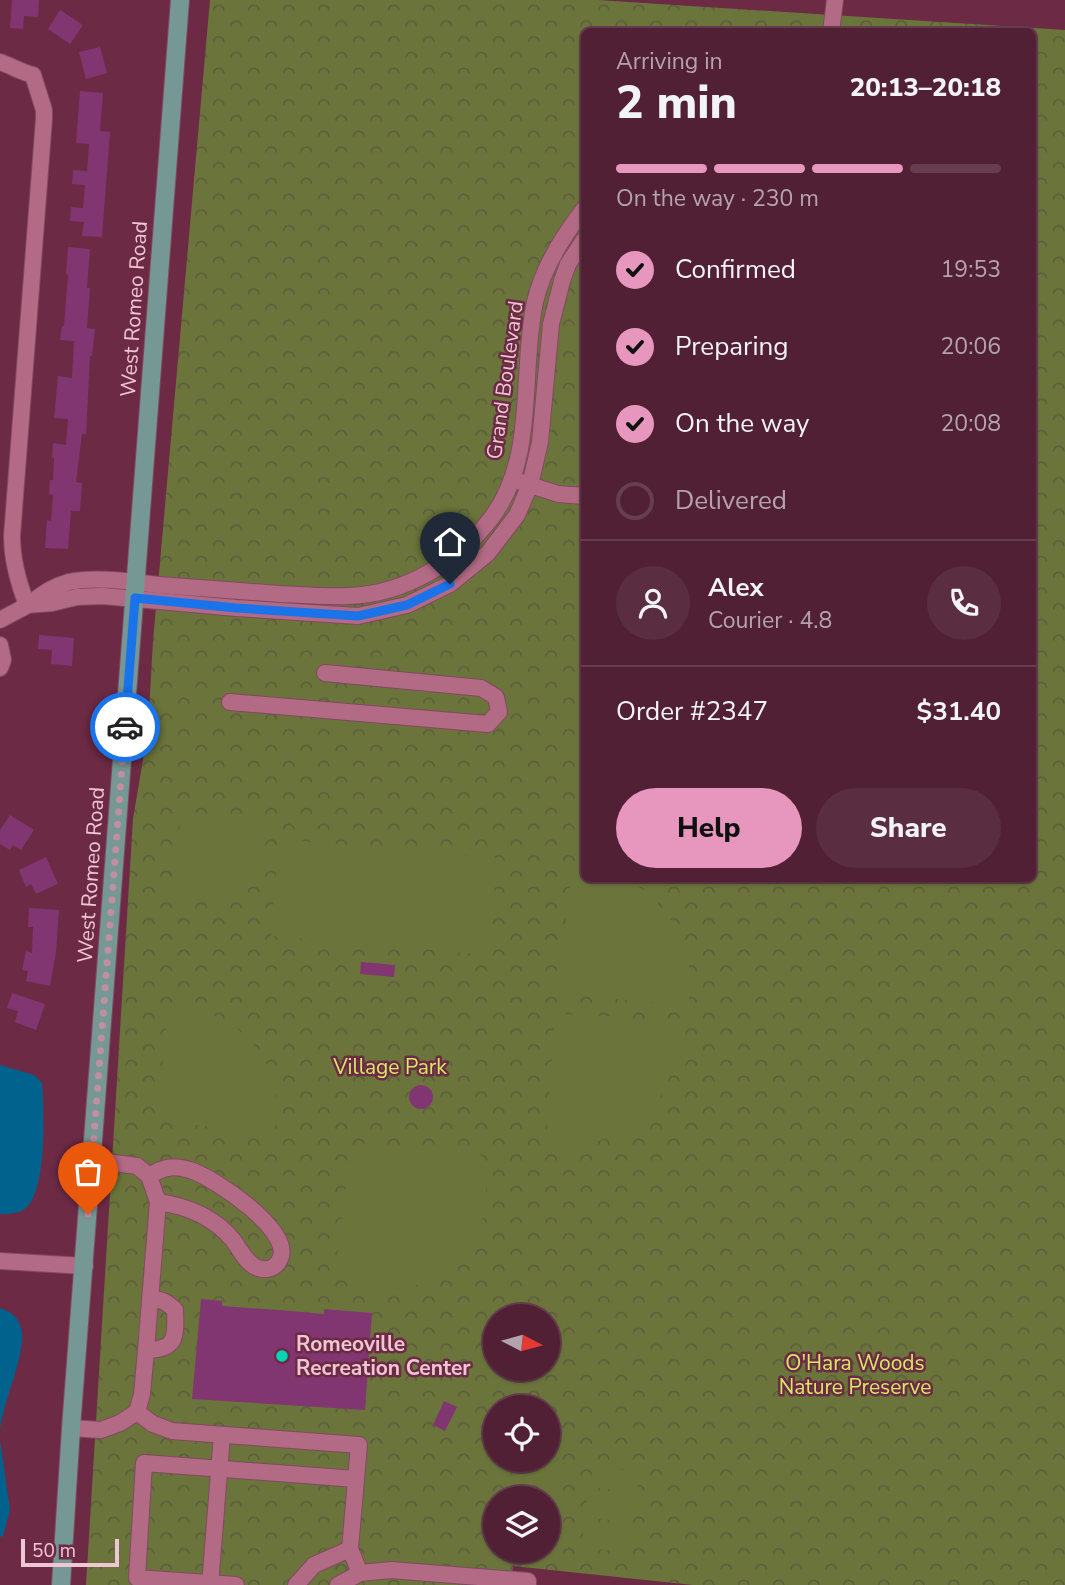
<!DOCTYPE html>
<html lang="en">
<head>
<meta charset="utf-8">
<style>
	body { margin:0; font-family:"Nunito Sans",sans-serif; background:#5b2d40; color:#f1f3f6; height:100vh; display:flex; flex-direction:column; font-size:26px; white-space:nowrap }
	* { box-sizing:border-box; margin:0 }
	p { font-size:23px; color:#b4a3ac }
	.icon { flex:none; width:38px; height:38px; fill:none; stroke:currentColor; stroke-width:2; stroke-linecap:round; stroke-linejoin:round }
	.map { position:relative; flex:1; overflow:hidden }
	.details { position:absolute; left:581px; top:28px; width:455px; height:854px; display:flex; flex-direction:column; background:#512034; border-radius:10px; box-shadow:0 2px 5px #0004,0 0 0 2px #673e4f }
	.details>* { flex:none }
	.needle { width:46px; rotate:96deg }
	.controls { position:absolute; left:483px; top:1304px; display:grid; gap:14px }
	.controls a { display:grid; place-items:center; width:77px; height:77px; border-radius:50%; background:#512034; box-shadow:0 2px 5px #0004,0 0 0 2px #673e4f; font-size:35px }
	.scale { position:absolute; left:21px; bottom:18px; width:98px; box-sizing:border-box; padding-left:7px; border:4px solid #efc6d3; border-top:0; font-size:19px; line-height:24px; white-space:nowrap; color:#efc6d3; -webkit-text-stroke:5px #6c2a45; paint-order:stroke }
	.pin { position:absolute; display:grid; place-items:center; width:60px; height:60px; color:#fff; margin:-72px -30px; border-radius:50% 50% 50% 0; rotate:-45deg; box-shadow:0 0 7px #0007 }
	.pin .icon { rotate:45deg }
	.courier { position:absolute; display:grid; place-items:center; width:70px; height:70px; margin:-35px; border:5px solid #1a73e8; border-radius:50%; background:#fff; color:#222; box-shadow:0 2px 9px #0007 }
	.summary em { font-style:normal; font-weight:800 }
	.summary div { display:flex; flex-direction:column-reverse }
	.summary { display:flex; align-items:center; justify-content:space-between; height:119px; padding:0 35px }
	h1 { font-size:46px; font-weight:800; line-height:52px }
	.bar { display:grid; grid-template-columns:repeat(4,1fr); gap:10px 7px; align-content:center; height:84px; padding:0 35px }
	.bar i { height:9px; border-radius:5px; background:#673e4f }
	.bar .on { background:#e797bd }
	.bar p { grid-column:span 4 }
	.line { display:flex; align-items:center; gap:18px; padding:0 35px; border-top:2px solid #673e4f }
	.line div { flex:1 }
	.round { display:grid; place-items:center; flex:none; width:74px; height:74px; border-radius:37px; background:#5b2d40 }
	ol { padding:0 35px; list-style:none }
	li { display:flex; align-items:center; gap:21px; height:77px }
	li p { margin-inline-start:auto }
	li .icon { padding:7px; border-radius:50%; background:#e797bd; color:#111; stroke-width:4 }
	li:last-child { color:#b4a3ac }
	li i { width:38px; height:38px; border:4px solid #673e4f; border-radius:50% }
	.action { display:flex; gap:14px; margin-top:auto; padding:14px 35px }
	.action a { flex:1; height:80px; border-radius:42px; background:#e797bd; color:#111; font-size:28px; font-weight:800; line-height:80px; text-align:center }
	.action a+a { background:#5b2d40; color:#f1f3f6 }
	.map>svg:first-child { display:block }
	.park { fill:url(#park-crowns); fill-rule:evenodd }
	.pitch { fill:#6b753b }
	.water { fill:#00628d }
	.building { fill:#823671 }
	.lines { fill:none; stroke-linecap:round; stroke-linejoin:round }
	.minor-casing { stroke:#814961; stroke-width:18 }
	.major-casing { stroke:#814961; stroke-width:20 }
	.minor { stroke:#b36a85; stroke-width:16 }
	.major { stroke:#769895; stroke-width:18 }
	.done { stroke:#c18fa1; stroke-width:7; stroke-dasharray:0 12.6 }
	.route { stroke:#1a73e8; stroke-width:9 }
	.poi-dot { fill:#05d5b6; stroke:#6c2a45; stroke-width:2.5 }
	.labels { text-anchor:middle; stroke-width:5; stroke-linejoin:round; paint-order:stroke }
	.street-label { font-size:21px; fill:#efc6d3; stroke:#6c2a45 }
	.park-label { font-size:21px; fill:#d5e964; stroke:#6c2a45 }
	.poi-label { font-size:21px; font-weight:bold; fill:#efc6d3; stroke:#6c2a45; text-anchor:start }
</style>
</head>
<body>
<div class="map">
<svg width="1065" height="1585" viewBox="0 0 1065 1585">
	<defs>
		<pattern id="park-crowns" width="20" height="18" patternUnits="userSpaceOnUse" patternTransform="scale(1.75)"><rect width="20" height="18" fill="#6b753b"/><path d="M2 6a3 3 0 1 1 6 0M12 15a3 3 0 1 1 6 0" fill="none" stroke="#5d5e3d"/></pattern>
	</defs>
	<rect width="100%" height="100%" fill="#6c2a45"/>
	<path class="park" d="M210 0H597L1065 30V1585H693L513 1566 511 1585H86L133 819 148 730 153 641ZM584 32H1032V878H584ZM495 1316H548V1368H495ZM495 1407H548V1460H495ZM495 1498H548V1550H495Z"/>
	<g class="pitch">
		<path d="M192 812 261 820C262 828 264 835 264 843 262 878 231 905 196 902 189 902 181 898 175 896L180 820Z"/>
		<path d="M279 839 497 858 489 955 271 936Z"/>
		<path d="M573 863 584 865V878L625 879 649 893 675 925 689 964V1006L564 994 558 984Z"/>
		<path d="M168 1009C179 1009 191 1009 201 1011 242 1022 273 1058 277 1100 278 1111 275 1123 274 1133L165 1122 158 1111Z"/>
		<path d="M562 1014 609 1016 686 1033 672 1072 656 1107 624 1132 587 1145H546L554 1020Z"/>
		<path d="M359 1144 480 1153C485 1174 488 1190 485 1212 483 1219 480 1225 477 1232 459 1274 410 1297 365 1288 355 1286 345 1280 335 1276L350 1151Z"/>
		<path d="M521 1460H545L568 1463 565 1484 518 1478Z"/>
		<path d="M593 1466 639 1472 636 1493 590 1487Z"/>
		<path d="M517 1486 564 1493 561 1514 548 1512V1498H516Z"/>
		<path d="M588 1495 634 1502 632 1523 585 1517Z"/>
		<path d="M585 1525 631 1532 628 1553 581 1547Z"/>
	</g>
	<g class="water">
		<path d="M0 1065 34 1075 42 1083C44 1111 47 1189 26 1208 19 1214 9 1214 0 1214Z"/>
		<path d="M0 1308C9 1311 17 1316 20 1325 30 1348 1 1404 0 1432Z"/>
		<path d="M0 1440 10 1510 3 1536 0 1537Z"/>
	</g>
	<g class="building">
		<path d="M12 0H39L38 17 24 16 23 29 10 28Z"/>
		<path d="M60 10 83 25 70 44 48 29Z"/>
		<path d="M100 47 107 73 86 79 79 52Z"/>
		<path d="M80 91 103 93 100 131 110 132 102 237 82 236 84 222 70 221 71 207 83 208 85 185 72 184 73 170 87 171 89 144 76 143Z"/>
		<path d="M68 247 90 249 87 288H90L87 328 95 329 92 356H90L86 434H82L76 482 82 483 80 511H71L68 549 45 548 47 520 51 521 53 495 49 494 50 480H53L54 458H52L53 443 66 445 68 419 54 418 58 376 72 378 74 341 60 340 62 326H64L68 275 66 274Z"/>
		<path d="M39 635 74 638 72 666 51 664 52 650 38 649Z"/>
		<path d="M10 815 34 830 21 850 13 845 10 850 0 844V830Z"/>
		<path d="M46 857 58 884 36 894 31 884 26 887 19 870Z"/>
		<path d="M29 908 59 910 56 952 50 986 26 981 28 971 22 970 26 951 32 953 33 927H28Z"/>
		<path d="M361 962 395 965 394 977 360 974Z"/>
		<path d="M12 993 45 1004 36 1030 15 1022 18 1011 7 1008Z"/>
		<circle cx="421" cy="1097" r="12"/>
		<path d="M201 1299 222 1301V1306L291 1311 324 1314V1309L372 1313 365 1410 192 1399Z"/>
		<path d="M444 1401 457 1407 445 1431 433 1425Z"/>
	</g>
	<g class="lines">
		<defs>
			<g id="minor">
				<path d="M831 32 835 0"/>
				<path d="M0 62C12 66 21 72 33 75L44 110V119L12 536C12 561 18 582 27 605"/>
				<path d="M521 482 558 494 584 496"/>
				<path d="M27 605 52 603 77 597 103 596 236 608 358 616 407 605 450 584 488 553 517 515 530 485 540 442 551 324 562 281 568 264 584 240"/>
				<path d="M0 620C9 615 19 610 28 605 43 594 51 587 69 582 95 576 133 582 159 585 199 588 240 591 280 594 303 595 326 597 349 596 406 594 459 561 492 517 537 457 520 371 535 302 543 267 563 236 584 209"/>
				<path d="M0 645 3 660 0 668"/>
				<path d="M230 702 488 724 499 712 496 697 481 688 325 673"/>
				<path d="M149 1176C164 1167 172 1165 190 1170 213 1177 294 1231 280 1259 276 1268 267 1271 258 1268 246 1264 240 1249 233 1240 214 1217 187 1206 158 1202"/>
				<path d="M0 1261 85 1266"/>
				<path d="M146 1350C177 1350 176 1337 175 1310 167 1302 162 1300 150 1298"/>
				<path d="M137 1412 153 1424 172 1431 359 1445 350 1549 360 1573"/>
				<path d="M71 1428 101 1430 120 1423 137 1412 142 1394 146 1350 158 1202 149 1176 137 1166 92 1160"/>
				<path d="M210 1585 222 1435"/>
				<path d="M236 1585 137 1578 144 1463 356 1479"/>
				<path d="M296 1585 314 1565 350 1549"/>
				<path d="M338 1585 360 1573 391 1570 528 1581V1585"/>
			</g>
			<path id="major" d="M61 1585 71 1428 180 0"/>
		</defs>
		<use href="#minor" class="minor-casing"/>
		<use href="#major" class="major-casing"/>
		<use href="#minor" class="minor"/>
		<use href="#major" class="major"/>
	</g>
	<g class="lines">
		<path class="done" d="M88 1214 125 727"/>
		<path class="route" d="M125 727 135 598 236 608 358 616 407 605 450 584"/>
	</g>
	<circle class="poi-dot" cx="282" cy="1356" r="7"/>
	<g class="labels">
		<g class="street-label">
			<text transform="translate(134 309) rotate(-86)" y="7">West Romeo Road</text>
			<text transform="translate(505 380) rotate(-82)" y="7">Grand Boulevard</text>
			<text transform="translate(91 875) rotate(-86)" y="7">West Romeo Road</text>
		</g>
		<g class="park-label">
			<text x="390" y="1074">Village Park</text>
			<text x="855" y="1370">O'Hara Woods<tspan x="855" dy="24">Nature Preserve</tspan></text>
		</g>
		<g class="poi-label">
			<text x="296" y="1351">Romeoville<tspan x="296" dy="24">Recreation Center</tspan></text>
		</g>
	</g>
</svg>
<div class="controls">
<a><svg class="needle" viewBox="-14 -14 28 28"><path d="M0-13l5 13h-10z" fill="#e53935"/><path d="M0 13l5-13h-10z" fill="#b4a3ac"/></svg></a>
<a><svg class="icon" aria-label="locate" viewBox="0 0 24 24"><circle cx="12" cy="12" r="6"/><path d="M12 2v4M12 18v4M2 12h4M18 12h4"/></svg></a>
<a><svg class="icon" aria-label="layers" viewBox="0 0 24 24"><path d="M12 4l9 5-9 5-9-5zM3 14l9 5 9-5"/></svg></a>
</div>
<div class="scale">50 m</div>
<div class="pin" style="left:88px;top:1214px;background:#ea580c"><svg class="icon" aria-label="bag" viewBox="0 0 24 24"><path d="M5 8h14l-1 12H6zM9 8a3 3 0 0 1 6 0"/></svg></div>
<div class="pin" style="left:450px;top:584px;background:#1f2937"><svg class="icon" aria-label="home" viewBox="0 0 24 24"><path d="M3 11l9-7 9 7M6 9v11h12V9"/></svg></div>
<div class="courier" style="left:125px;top:727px"><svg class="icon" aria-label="car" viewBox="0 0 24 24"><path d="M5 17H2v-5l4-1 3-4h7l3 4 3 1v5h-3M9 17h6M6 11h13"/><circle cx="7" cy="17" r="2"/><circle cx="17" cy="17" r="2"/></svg></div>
<section class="details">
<div class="summary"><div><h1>2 min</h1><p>Arriving in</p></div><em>20:13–20:18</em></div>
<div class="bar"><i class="on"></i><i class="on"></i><i class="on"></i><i></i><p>On the way · 230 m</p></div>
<ol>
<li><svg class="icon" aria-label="check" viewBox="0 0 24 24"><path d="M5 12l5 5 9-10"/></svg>Confirmed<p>19:53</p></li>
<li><svg class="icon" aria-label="check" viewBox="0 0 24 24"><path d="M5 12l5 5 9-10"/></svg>Preparing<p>20:06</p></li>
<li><svg class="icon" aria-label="check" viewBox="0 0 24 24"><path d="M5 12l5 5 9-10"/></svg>On the way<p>20:08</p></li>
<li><i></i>Delivered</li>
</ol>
<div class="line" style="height:126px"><a class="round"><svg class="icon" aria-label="person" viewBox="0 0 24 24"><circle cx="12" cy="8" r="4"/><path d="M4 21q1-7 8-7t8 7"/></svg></a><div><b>Alex</b><p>Courier · 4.8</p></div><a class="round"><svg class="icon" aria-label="phone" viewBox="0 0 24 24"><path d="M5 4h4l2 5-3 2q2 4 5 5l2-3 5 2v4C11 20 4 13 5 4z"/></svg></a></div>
<div class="line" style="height:91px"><div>Order #2347</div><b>$31.40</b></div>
<div class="action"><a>Help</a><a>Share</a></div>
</section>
</div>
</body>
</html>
